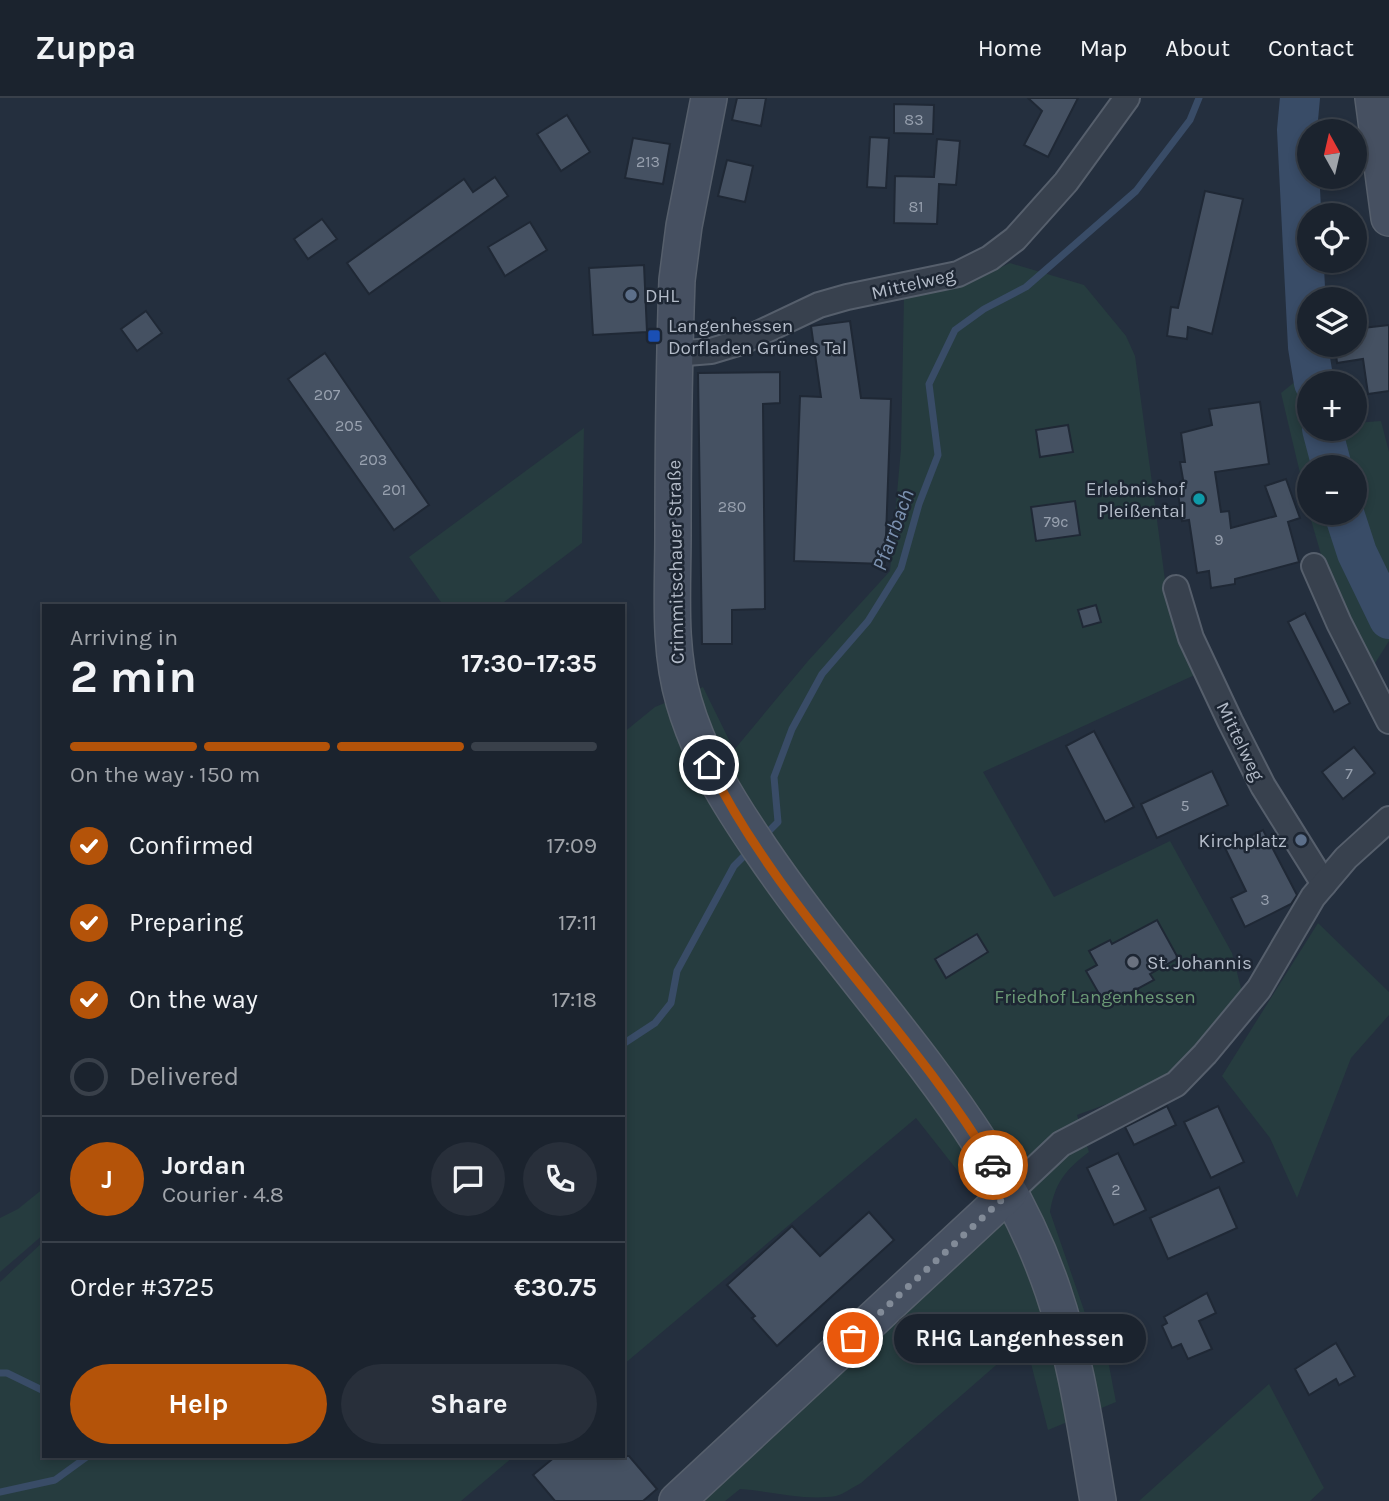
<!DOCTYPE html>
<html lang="en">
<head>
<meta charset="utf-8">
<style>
	body { margin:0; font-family:Karla,sans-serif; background:#282f3a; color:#f1f3f6; height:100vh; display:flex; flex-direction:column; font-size:26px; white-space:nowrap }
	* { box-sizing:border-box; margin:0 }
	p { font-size:23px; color:#a0a4aa }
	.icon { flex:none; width:38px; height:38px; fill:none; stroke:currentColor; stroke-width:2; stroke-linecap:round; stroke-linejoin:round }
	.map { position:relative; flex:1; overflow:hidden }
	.side { position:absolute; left:42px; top:506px; width:583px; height:854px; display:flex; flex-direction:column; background:#1b232e; border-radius:0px; box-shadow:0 4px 10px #0003,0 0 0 2px #39404a }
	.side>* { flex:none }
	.needle { width:46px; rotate:352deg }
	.buttons { position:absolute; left:1297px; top:21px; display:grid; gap:14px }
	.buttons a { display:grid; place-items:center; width:70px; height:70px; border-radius:50%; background:#1b232e; box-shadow:0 4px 10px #0003,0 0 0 2px #39404a; font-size:35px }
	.pin { position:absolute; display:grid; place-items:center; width:60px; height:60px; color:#fff; margin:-30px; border:4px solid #fff; border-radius:50%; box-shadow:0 2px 7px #0007 }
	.courier { position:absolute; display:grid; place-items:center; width:70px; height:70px; margin:-35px; border:5px solid #b45309; border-radius:50%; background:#fff; color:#222; box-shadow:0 2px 9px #0007 }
	.bubble { position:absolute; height:49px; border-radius:24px; background:#1b232e; box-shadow:0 4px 10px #0003,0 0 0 2px #39404a; font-size:23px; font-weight:700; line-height:49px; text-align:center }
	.headline em { font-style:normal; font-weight:700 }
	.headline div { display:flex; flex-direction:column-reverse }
	.headline { display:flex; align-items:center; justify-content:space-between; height:119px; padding:0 28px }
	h1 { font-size:46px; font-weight:700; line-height:52px }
	.bar { display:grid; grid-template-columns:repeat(4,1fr); gap:10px 7px; align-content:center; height:84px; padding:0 28px }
	.bar i { height:9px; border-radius:5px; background:#39404a }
	.bar .on { background:#b45309 }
	.bar p { grid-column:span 4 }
	.line { display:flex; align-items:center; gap:18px; padding:0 28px; border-top:2px solid #39404a }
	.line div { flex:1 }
	.round { display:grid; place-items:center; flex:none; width:74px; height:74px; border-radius:37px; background:#282f3a }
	ol { padding:0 28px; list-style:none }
	li { display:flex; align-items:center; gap:21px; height:77px }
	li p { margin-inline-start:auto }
	li .icon { padding:7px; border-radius:50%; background:#b45309; color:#fff; stroke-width:4 }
	li:last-child { color:#a0a4aa }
	li i { width:38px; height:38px; border:4px solid #39404a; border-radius:50% }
	.primary-button { display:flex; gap:14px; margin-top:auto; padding:14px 28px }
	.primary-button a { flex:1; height:80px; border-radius:42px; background:#b45309; color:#fff; font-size:28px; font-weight:700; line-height:80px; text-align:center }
	.primary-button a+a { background:#282f3a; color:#f1f3f6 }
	header { display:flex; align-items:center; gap:42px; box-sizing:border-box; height:98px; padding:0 35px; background:#1b232e; border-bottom:2px solid #39404a }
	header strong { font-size:33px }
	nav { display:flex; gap:38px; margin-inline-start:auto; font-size:24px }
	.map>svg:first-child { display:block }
	.green { fill:#263c3f }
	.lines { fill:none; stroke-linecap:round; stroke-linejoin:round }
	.stream { stroke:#394c67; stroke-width:7 }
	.river { stroke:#394c67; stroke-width:40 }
	.building { fill:#455162; stroke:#1f2835; stroke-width:2 }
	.street-casing { stroke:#565f6c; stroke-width:28 }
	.secondary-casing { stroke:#565f6c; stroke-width:38 }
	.street { stroke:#38414e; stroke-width:24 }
	.secondary { stroke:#465061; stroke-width:35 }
	.done { stroke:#828b98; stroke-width:7; stroke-dasharray:0 12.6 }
	.route { stroke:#b45309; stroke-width:9 }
	.service-dot { fill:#5c6f8a; stroke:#1d2633; stroke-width:2.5 }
	.transit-dot { fill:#1a4fb4; stroke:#1d2633; stroke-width:2.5 }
	.culture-dot { fill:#0f9aa8; stroke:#1d2633; stroke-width:2.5 }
	.worship-dot { fill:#6b7280; stroke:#1d2633; stroke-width:2.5 }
	.labels { text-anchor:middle; stroke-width:5; stroke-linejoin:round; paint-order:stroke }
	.number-label { font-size:16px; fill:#98a1af }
	.street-label { font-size:19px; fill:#b4bcc9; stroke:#1d2633 }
	.poi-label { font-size:19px; fill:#b4bcc9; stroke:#1d2633; text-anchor:start }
	.park-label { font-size:19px; fill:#6b9a76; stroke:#1d2633 }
	.water-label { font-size:21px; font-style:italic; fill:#7c92b1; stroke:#1d2633 }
</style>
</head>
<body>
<header>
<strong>Zuppa</strong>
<nav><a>Home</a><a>Map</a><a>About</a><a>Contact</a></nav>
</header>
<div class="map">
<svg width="1389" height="1403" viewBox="0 0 1389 1403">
	<rect width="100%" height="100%" fill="#242f3e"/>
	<g class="green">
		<path d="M1010 165 1084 187 1126 238 1135 258 1165 482 1178 535 1199 575 983 674 1054 799 1170 743 1232 855 1242 894 1188 961 1153 989 1077 1017 1089 1054C1065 1072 1055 1085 1050 1114L1086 1218 1105 1247 1116 1304 1048 1332 1025 1242 861 1385C853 1389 844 1396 836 1398 805 1403 771 1393 740 1391L725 1403H682L979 1100 916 1020 623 1267V635L655 609 703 589 734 652 808 563 890 473 901 351 904 198C943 195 976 181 1010 165Z"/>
		<path d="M1337 278 1340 285H1309V331H1354L1355 325 1381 323 1389 354V543L1370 573 1327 477 1309 415H1354V369H1309V413L1281 295 1301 279Z"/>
		<path d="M584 330 582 445 500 507H443L409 459Z"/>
		<path d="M1318 825 1389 894V917L1351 960 1297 1100 1270 1040 1222 978Z"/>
		<path d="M44 1090V1136L0 1174V1120L18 1111Z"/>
		<path d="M44 1143V1358H514L461 1403H0V1184Z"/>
		<path d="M1269 1286 1324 1390 1310 1403H1139Z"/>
	</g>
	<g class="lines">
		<g class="stream">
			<path d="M763 739 778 724 774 679 792 631 822 576 868 523 901 470 919 406 938 357 929 286 955 232 984 211 1026 189 1136 93 1190 22 1199 0"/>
			<path d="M623 946 655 925 671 905 677 873 734 768 749 753"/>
			<path d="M0 1275H7L44 1293"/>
			<path d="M0 1394 55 1382 88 1358"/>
		</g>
		<g class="river">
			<path d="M1300 0 1297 32 1308 249 1314 285"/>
			<path d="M1322 331 1332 369"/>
			<path d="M1344 415 1357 455 1389 521"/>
		</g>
	</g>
	<g class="building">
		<path d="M737 0H766L761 28 732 22Z"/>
		<path d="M1028 0H1078L1048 59 1024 47 1042 13Z"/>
		<path d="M894 6 934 7 933 36 894 35Z"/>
		<path d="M567 17 590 54 561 73 537 36Z"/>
		<path d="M870 39 889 40 886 90 867 89Z"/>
		<path d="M633 40 670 46 663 86 625 80Z"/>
		<path d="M937 41 960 43 956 87 939 86 937 126 894 125 895 78 934 79Z"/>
		<path d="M727 62 753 68 745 104 718 98Z"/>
		<path d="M495 79 508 98 369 196 347 165 464 81 473 94Z"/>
		<path d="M1205 93 1243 101 1212 236 1188 229 1187 241 1167 238 1171 209 1178 210Z"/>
		<path d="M322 121 337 141 308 161 294 141Z"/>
		<path d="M530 124 547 152 505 178 488 149Z"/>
		<path d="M644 167 647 234 593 237 589 170Z"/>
		<path d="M146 213 162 235 137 253 121 231Z"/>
		<path d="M850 223 861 300 891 301 885 466 794 463 800 298 821 299 811 228Z"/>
		<path d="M1389 227V293L1368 296 1363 261 1337 265 1335 247H1354V231Z"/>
		<path d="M325 255 429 407 394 432 288 281Z"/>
		<path d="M780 274V305L763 306 765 511 732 512V546H702L698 275Z"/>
		<path d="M1260 304 1269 366 1215 374 1221 414 1229 413 1231 430 1276 418 1265 388 1286 381 1300 420 1288 424 1299 464 1235 481V486L1211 490 1209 473 1197 475 1189 422 1182 423 1177 388 1184 387 1180 364H1185L1181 335 1212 327 1209 311Z"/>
		<path d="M1068 327 1073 354 1040 359 1036 332Z"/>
		<path d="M1075 403 1080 437 1036 443 1031 409Z"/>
		<path d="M1096 507 1101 524 1083 529 1078 512Z"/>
		<path d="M1305 515 1350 605 1334 614 1288 524Z"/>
		<path d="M1094 633 1134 709 1105 724 1066 648Z"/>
		<path d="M1354 649 1375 675 1343 701 1322 674Z"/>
		<path d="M1212 673 1228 707 1157 740 1141 706Z"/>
		<path d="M1263 732 1297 797 1291 806 1245 829 1231 800 1246 793 1225 750Z"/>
		<path d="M1157 822 1178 860 1150 876 1154 882 1106 908 1086 873 1097 867 1089 853 1110 842 1112 846Z"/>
		<path d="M977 836 988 854 946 880 935 861Z"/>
		<path d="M1167 1008 1176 1027 1134 1047 1125 1029Z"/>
		<path d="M1218 1008 1244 1064 1211 1080 1184 1024Z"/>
		<path d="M1118 1055 1146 1112 1114 1127 1087 1070Z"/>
		<path d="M1219 1089 1237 1130 1168 1161 1150 1120Z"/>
		<path d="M869 1114 894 1142 777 1248 752 1220 755 1218 727 1187 792 1128 820 1158Z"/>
		<path d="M1207 1195 1216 1215 1199 1223 1212 1251 1188 1261 1181 1246 1172 1250 1162 1228 1167 1225 1164 1219Z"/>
		<path d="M1336 1245 1355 1278 1339 1287 1336 1281 1309 1297 1295 1271Z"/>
		<path d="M556 1358H629L657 1391 643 1403H555L533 1377Z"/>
	</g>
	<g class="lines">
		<defs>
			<g id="street">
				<path d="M674 256 711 253 741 244 819 207 847 199 958 176 990 160 1015 141 1066 84 1127 0"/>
				<path d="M1314 468 1339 525 1389 623"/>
				<path d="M1176 490 1191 540 1230 623 1263 688 1324 786"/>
				<path d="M1009 1095 1061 1046 1176 986 1205 956 1259 891 1313 799 1346 760 1389 721"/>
			</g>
			<g id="secondary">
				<path d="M709 0 684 128 677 182C674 267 673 352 673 437 673 493 668 550 684 604 700 659 729 705 761 752 830 854 916 945 982 1048 1011 1093 1036 1143 1053 1193 1076 1260 1086 1333 1098 1403"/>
				<path d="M1373 0 1389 120"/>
				<path d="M677 1403 1009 1095"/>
			</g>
		</defs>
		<use href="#street" class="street-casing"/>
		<use href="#secondary" class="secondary-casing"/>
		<use href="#street" class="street"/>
		<use href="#secondary" class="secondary"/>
	</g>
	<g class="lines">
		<path class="done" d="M853 1240 1009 1095 993 1067"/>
		<path class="route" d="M709 667C781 814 910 927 993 1067"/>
	</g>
	<g class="service-dot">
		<circle cx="631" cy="197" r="7"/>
		<circle cx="1301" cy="742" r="7"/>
	</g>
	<rect class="transit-dot" x="647" y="231" width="14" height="14" rx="3.5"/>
	<circle class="culture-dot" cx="1199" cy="401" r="7"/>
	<circle class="worship-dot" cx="1133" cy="864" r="7"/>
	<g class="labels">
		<g class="number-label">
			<text x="914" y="27">83</text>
			<text x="648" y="69">213</text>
			<text x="916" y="114">81</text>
			<text x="327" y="302">207</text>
			<text x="349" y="333">205</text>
			<text x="373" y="367">203</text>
			<text x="394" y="397">201</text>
			<text x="732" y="414">280</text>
			<text x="1056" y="429">79c</text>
			<text x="1219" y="447">9</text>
			<text x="1349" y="681">7</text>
			<text x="1185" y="713">5</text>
			<text x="1265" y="807">3</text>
			<text x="1116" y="1097">2</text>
		</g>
		<g class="street-label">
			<text transform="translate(913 185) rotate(-13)" y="7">Mittelweg</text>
			<text transform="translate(675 464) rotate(-91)" y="7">Crimmitschauer Straße</text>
			<text transform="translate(1241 643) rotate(64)" y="7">Mittelweg</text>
		</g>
		<g class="poi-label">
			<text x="645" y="204">DHL</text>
			<text x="668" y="234">Langenhessen<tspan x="668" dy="22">Dorfladen Grünes Tal</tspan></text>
			<text x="1185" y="397" text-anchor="end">Erlebnishof<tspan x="1185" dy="22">Pleißental</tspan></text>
			<text x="1287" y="749" text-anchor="end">Kirchplatz</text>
			<text x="1147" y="871">St. Johannis</text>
		</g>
		<g class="park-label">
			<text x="1095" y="905">Friedhof Langenhessen</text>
		</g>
		<g class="water-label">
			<text transform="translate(893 432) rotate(-70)" y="7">Pfarrbach</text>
		</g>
	</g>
</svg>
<div class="buttons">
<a><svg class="needle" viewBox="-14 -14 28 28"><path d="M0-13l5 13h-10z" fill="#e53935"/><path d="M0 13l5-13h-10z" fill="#a0a4aa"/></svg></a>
<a><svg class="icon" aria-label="locate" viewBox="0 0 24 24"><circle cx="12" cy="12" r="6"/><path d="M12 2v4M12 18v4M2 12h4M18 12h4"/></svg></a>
<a><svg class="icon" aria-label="layers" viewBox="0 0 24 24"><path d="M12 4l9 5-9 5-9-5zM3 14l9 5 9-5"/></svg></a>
<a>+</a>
<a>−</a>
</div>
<div class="pin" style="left:853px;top:1240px;background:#ea580c"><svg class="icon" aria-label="bag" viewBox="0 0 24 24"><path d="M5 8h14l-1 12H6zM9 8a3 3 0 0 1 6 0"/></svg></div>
<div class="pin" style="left:709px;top:667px;background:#1f2937"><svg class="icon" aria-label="home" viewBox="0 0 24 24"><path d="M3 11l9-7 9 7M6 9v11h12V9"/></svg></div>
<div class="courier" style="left:993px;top:1067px"><svg class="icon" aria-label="car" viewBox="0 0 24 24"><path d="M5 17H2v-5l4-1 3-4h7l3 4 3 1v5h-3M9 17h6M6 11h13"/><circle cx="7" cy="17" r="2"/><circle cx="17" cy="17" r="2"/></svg></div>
<div class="bubble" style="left:894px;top:1216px;width:252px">RHG Langenhessen</div>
<section class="side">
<div class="headline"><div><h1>2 min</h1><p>Arriving in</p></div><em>17:30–17:35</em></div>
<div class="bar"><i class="on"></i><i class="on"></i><i class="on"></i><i></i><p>On the way · 150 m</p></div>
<ol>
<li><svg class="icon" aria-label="check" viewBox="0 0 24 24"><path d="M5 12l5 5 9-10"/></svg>Confirmed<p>17:09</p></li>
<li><svg class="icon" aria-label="check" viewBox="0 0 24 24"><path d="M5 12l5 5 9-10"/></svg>Preparing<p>17:11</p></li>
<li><svg class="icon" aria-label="check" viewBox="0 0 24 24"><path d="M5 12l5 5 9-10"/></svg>On the way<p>17:18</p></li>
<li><i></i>Delivered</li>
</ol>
<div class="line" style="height:126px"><b class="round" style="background:#b45309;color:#fff">J</b><div><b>Jordan</b><p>Courier · 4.8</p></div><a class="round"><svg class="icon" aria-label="chat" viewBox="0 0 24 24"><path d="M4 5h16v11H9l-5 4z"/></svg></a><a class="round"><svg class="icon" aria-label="phone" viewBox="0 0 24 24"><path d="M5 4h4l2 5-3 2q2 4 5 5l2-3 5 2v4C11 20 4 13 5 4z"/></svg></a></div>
<div class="line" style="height:91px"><div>Order #3725</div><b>€30.75</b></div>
<div class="primary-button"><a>Help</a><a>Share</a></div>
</section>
</div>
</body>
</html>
